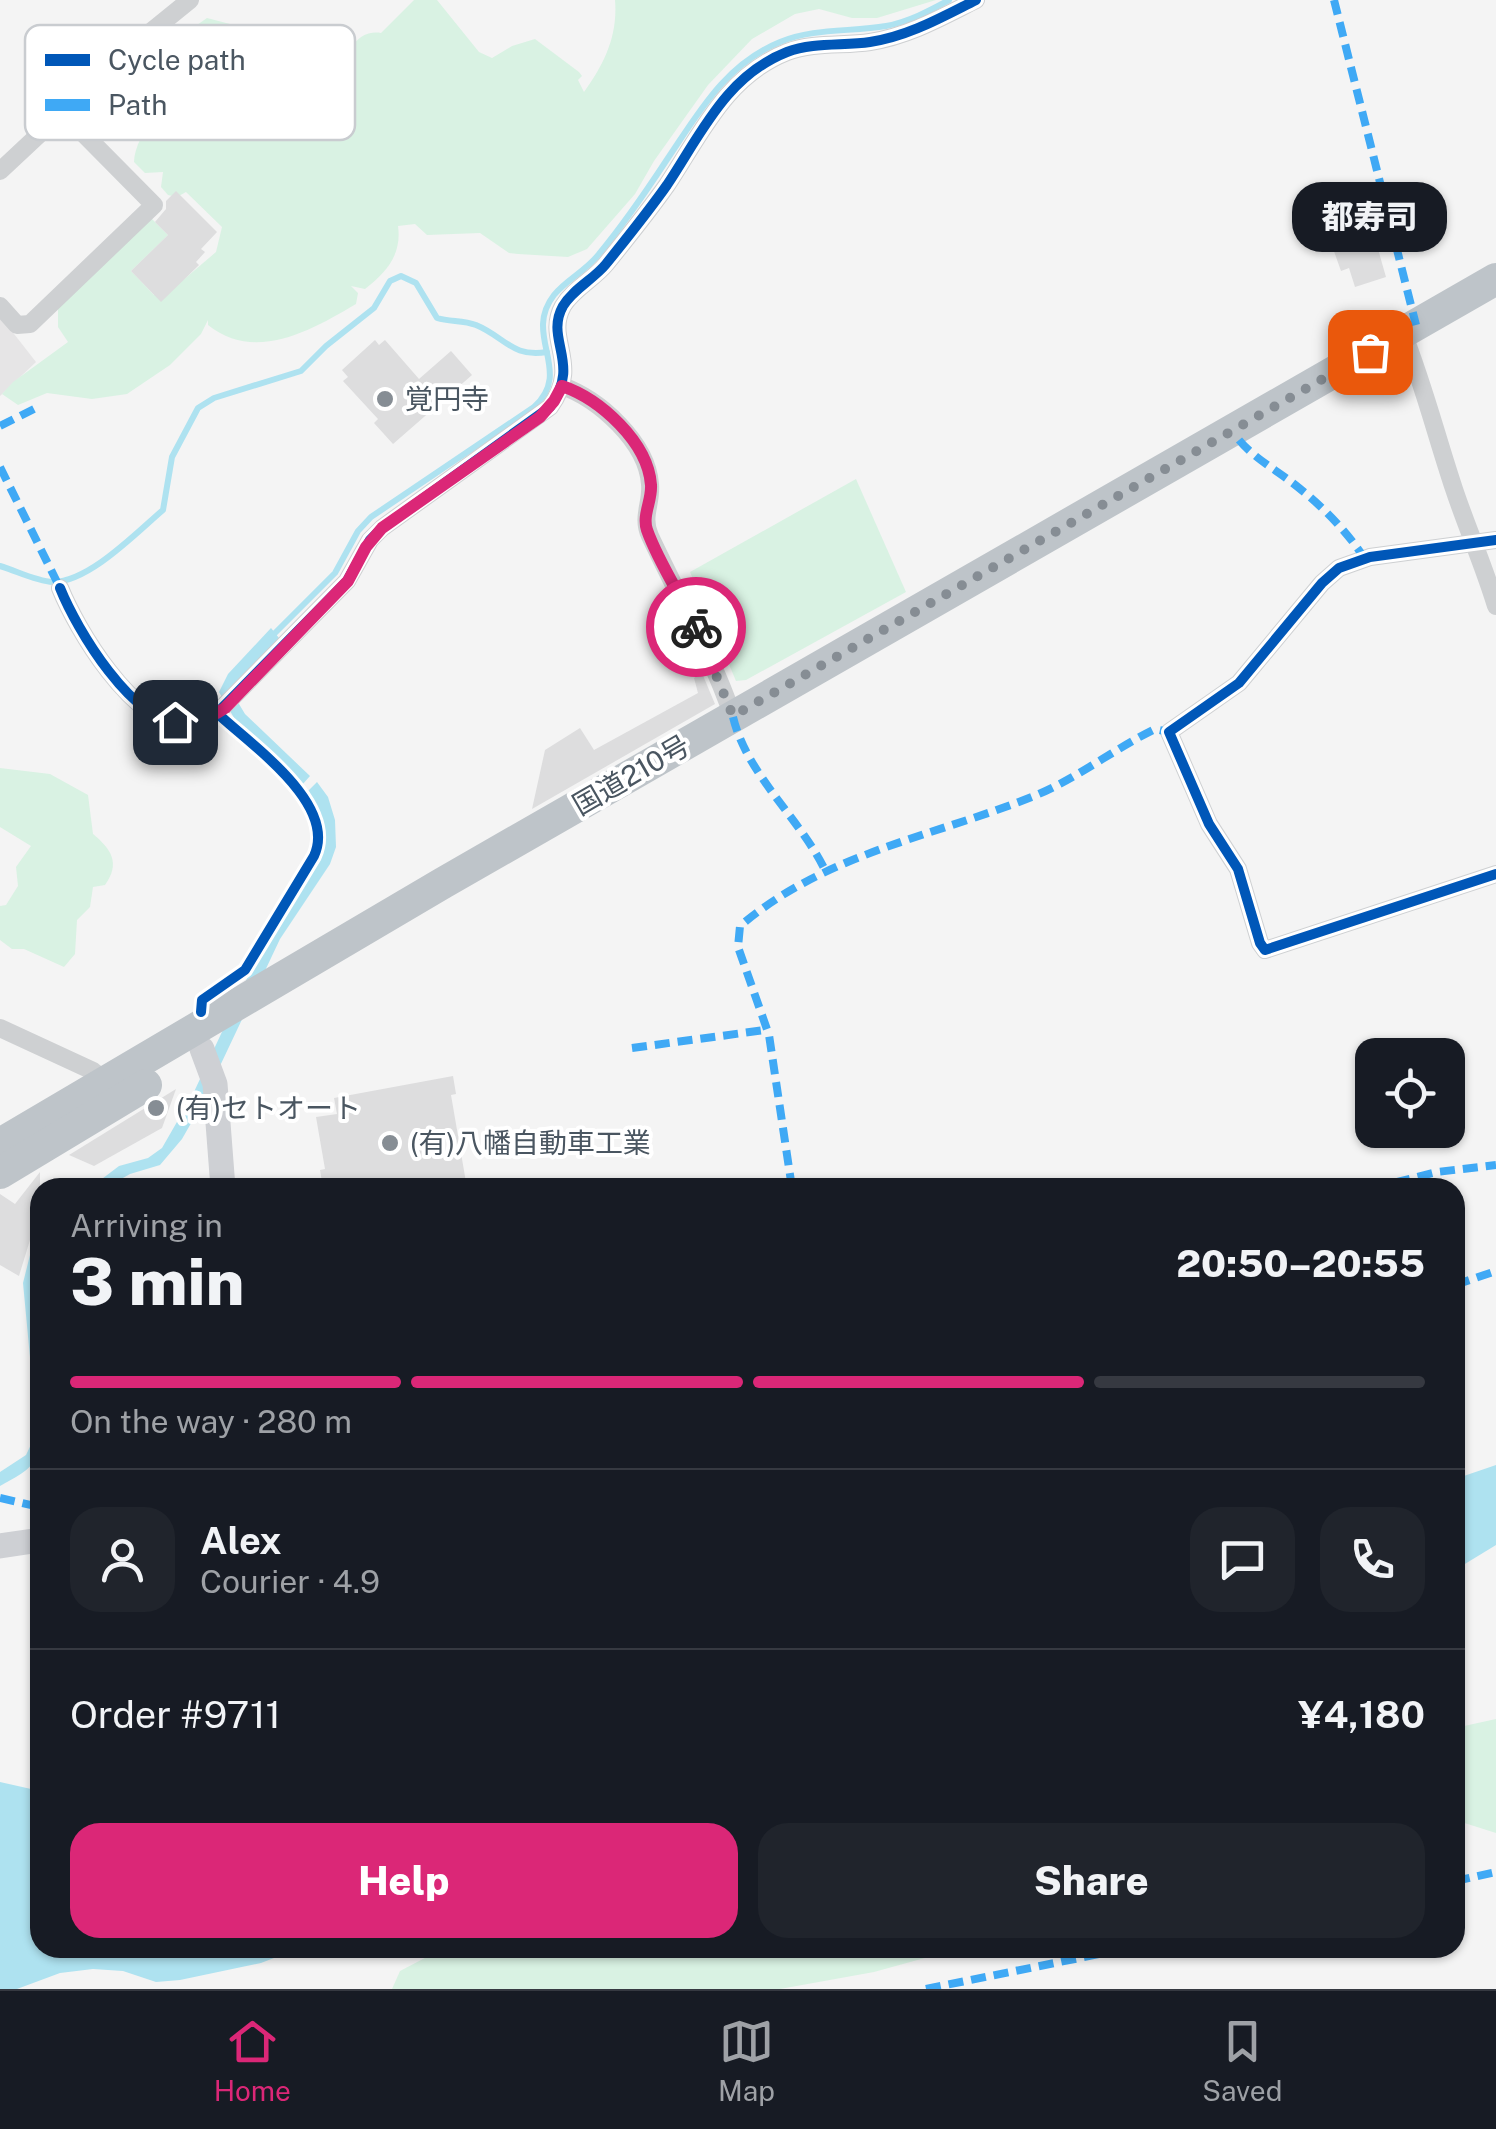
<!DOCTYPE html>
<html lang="en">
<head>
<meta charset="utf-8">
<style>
	body { margin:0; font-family:"Public Sans","Noto Sans JP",sans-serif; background:#20242c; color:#f1f3f6; height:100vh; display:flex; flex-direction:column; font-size:38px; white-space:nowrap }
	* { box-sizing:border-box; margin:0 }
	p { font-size:32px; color:#9ea1a6 }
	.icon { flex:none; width:55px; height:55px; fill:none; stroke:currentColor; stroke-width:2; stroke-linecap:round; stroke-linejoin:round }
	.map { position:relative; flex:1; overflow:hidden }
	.sheet { position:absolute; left:30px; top:1178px; width:1435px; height:780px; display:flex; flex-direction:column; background:#171b24; border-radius:30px; box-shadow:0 2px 8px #0004 }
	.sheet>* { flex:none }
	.buttons { position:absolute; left:1355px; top:1038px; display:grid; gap:20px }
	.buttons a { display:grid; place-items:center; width:110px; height:110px; border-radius:20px; background:#171b24; box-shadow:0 2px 8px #0004; font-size:50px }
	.pin { position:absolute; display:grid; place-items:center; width:85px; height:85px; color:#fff; margin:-42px; border-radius:20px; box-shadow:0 5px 15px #0006 }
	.courier { position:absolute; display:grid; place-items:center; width:100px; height:100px; margin:-50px; border:8px solid #db2777; border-radius:50%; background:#fff; color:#222; box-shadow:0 2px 12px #0007 }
	.bubble { position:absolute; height:70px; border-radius:30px; background:#171b24; box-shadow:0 2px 8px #0004; font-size:32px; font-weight:800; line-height:70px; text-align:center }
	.head em { font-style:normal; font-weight:800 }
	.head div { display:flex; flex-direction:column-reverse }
	.head { display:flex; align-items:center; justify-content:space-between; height:170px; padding:0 40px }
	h1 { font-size:65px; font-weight:800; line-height:75px }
	.bar { display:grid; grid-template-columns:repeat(4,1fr); gap:15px 10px; align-content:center; height:120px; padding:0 40px }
	.bar i { height:12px; border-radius:8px; background:#363941 }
	.bar .active { background:#db2777 }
	.bar p { grid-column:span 4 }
	.line { display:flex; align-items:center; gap:25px; padding:0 40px; border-top:2px solid #363941 }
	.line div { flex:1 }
	.round { display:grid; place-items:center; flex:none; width:105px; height:105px; border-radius:30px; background:#20242c }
	.button { display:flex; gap:20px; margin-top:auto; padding:20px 40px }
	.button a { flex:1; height:115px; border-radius:30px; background:#db2777; color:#fff; font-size:40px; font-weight:800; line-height:115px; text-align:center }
	.button a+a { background:#20242c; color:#f1f3f6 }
	.dock { display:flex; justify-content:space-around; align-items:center; height:140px; border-top:2px solid #363941; background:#171b24; font-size:28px; color:#9ea1a6 }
	.dock a { display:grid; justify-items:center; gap:5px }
	.dock .active { color:#db2777 }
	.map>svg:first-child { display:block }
	.education { fill:#e6e5e6 }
	.green { fill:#d9f2e3 }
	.water { fill:#aee2f0 }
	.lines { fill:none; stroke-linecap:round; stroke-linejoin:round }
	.stream { stroke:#aee2f0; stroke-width:6 }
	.building { fill:#ddddde }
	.street { stroke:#ced0d2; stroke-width:18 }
	.secondary { stroke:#ced0d4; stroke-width:25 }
	.highway { stroke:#bec4c9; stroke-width:32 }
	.quiet { stroke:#3fa9f5; stroke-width:8; stroke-dasharray:15 8; stroke-linecap:butt }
	.cycleway-casing { stroke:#fff; stroke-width:16 }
	.cycleway { stroke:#0057b8; stroke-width:10 }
	.done { stroke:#868d94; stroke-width:10; stroke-dasharray:0 18 }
	.route { stroke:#db2777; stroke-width:12 }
	.poi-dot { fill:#868d94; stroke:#fff; stroke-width:4 }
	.labels { text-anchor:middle; stroke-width:8; stroke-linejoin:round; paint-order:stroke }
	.poi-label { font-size:28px; fill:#4a5661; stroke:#fff; text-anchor:start }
	.street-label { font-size:28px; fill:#4a5661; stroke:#fff }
	.key { fill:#fff; stroke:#c9ccd0; stroke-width:2.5 }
	.key-label { font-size:28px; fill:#4a5661 }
</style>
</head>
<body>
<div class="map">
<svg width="1496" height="1989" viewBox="0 0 1496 1989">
	<rect width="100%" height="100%" fill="#f4f4f4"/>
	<path class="education" d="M0 316 36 362 0 396Z"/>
	<g class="green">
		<path d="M414 0H437L479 52 492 58 512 46 535 39 579 72 582 76 578 80 584 92C604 64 618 36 615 0H936L877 18H852L819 9 795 14 752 39 708 85 654 161 635 194 587 249 568 257 518 254 509 253 480 233 427 235 415 224 398 226C402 254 387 272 365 289L351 286 358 293 356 304C312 330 255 363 208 325V320L201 334 170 365 127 394 92 399 47 393 18 405 2 394 13 382 68 342 58 327V308L150 217 168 235 131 271 154 295 182 281 216 252 222 227 186 192 177 197 168 195 161 187 163 172 145 173 134 162C135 133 171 94 190 73L182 41 184 34 207 18 230 24 234 42 243 56 270 39C281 42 293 43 303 47 323 55 331 65 351 55V48C358 37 368 31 381 33Z"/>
		<path d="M856 479 906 592 746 680 736 681 690 572Z"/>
		<path d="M0 768 50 774 88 795 93 834C111 849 121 863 105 885L93 887 90 907 77 920 75 954 64 967 24 949H12L0 940V906L6 905 18 886 16 867 31 846 0 827Z"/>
		<path d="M1496 1719V1833L1455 1820V1728Z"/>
		<path d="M444 1948H961L874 1972 780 1989H392L400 1971Z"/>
	</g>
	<g class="water">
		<path d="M271 628 279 638 233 694 245 714 310 776 302 785 237 723 219 692 228 674Z"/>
		<path d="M317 782 328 797 335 820 336 847 330 864 280 939 202 1104 182 1139 160 1165 130 1174 107 1187 90 1188 119 1166 148 1158 162 1148 193 1094 263 944 322 849V821L307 792Z"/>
		<path d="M40 1237C40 1261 30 1278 32 1304L40 1303V1312L34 1313C37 1338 47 1439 37 1457 30 1471 14 1478 0 1486V1472L26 1455 37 1432 23 1283 30 1255Z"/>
		<path d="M1496 1465V1545L1455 1570V1479Z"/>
		<path d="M0 1782 40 1791V1948H320L292 1951 261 1963 180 1980 156 1982 123 1971 93 1969 60 1973 17 1989H0Z"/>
	</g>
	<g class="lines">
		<g class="stream">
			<path d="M0 566C17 571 35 581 53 582 89 582 136 533 163 510L172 457 198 408 214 398 301 371 326 346 374 308 390 281 401 276 416 283 437 318C450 322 463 320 476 325 505 337 512 358 547 352"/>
			<path d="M272 636 335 573 358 531 371 517 534 407C574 371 522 336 554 295 567 279 586 271 599 254 623 225 645 193 666 161 698 114 724 65 780 42 813 28 851 32 886 26 908 22 929 11 949 0"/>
		</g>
	</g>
	<g class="building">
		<path d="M176 191 217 232 201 249 205 252 196 262 199 265 161 302 131 271 168 235 155 222 166 209V201Z"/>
		<path d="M1351 235 1353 240 1374 235 1386 277 1355 287 1349 268 1341 271 1330 240Z"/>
		<path d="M375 340 379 345 385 340 419 379 451 351 472 375 393 444 374 423 378 419 343 381 348 377 342 370Z"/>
		<path d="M702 673 715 704 532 809 545 750 580 728 594 750 698 693 694 678Z"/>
		<path d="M453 1076 456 1094 451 1095 467 1188H323L320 1170 325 1169 316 1117 337 1114 334 1098Z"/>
		<path d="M176 1089 162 1128 94 1166 69 1155Z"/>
		<path d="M40 1172V1224L30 1240 19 1276 0 1265V1194L15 1204Z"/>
	</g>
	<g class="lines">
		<g class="street">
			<path d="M0 171 137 43 190 0"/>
			<path d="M0 306 17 325 30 324 154 205 63 113"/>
			<path d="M1403 333C1424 386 1436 435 1454 489 1467 528 1484 566 1496 606"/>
			<path d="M562 386C599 399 647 442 650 484 652 503 641 517 650 536 678 596 711 653 733 717"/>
			<path d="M1496 540 1370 557 1339 568 1322 583 1239 683 1169 732 1209 824 1238 869 1260 943 1265 950 1496 874"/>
			<path d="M60 588C77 630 132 722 182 724 192 725 201 715 209 710L217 713 347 581 370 540 382 528 550 407C582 363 544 340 563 306 573 289 594 279 606 264 627 238 648 212 667 185 701 134 726 76 787 52 813 42 844 46 870 42 909 36 942 17 976 0"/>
			<path d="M0 1028 93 1071 108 1083"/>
		</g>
		<g class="secondary">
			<path d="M202 1049 215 1084 223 1188"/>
			<path d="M0 1546 40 1540"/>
		</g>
		<g class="highway">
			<path d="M0 1144 443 883 1496 279"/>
			<path d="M0 1173 146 1085"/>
		</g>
		<g class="quiet">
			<path d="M1334 0 1416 325"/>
			<path d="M0 426 34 409"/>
			<path d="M1239 440C1255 459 1275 469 1294 484 1321 505 1346 530 1365 559"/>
			<path d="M0 467 60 588"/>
			<path d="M733 717C747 775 799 817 825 870"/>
			<path d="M632 1048 765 1030"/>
			<path d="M792 1188 769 1035 738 947 740 926C826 853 932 837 1034 796 1076 779 1114 749 1155 729L1169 732"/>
			<path d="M1373 1188 1437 1172 1496 1165"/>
			<path d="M1455 1285 1496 1271"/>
			<path d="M0 1498 40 1507"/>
			<path d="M1455 1881 1496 1872"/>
			<path d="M926 1989 1129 1948"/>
		</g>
		<defs>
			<g id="cycleway">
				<path d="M1496 540 1370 557 1339 568 1322 583 1239 683 1169 732 1209 824 1238 869 1260 943 1265 950 1496 874"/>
				<path d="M60 588C77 630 132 722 182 724 192 725 201 715 209 710L217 713C251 745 338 804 314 856L245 970 202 1000 201 1012"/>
				<path d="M217 713 347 581 370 540 382 528 550 407C582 363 544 340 563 306 573 289 594 279 606 264 627 238 648 212 667 185 701 134 726 76 787 52 813 42 844 46 870 42 909 36 942 17 976 0"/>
			</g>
		</defs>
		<use href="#cycleway" class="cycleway-casing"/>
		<use href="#cycleway" class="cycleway"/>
	</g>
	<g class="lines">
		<path class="done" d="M696 627 733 716 1370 352"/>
		<path class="route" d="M175 722 188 724 209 710 217 713 225 708 348 581 366 547 382 528 540 417 554 401 562 386C600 399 648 442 651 485 652 501 642 515 647 530 659 564 681 595 696 627"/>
	</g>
	<g class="poi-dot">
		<circle cx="385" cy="399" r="10"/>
		<circle cx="156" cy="1108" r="10"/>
		<circle cx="390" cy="1143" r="10"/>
	</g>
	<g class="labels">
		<g class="poi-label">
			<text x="405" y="409">覚円寺</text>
			<text x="176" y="1118">(有)セトオート</text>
			<text x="410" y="1153">(有)八幡自動車工業</text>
		</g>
		<g class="street-label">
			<text transform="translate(631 775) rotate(-30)" y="10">国道210号</text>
		</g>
	</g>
	<rect x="25" y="25" width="330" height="115" rx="15" class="key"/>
	<rect x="45" y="54" width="45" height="12" fill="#0057b8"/>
	<rect x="45" y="99" width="45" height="12" fill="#3fa9f5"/>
	<g class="key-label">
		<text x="108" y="70">Cycle path</text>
		<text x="108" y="115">Path</text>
	</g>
</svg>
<div class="buttons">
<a><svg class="icon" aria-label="locate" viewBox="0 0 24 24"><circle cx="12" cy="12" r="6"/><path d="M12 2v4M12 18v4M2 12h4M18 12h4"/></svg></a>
</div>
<div class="pin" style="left:1370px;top:352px;background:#ea580c"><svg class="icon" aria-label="bag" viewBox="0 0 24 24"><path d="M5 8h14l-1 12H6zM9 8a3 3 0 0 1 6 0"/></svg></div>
<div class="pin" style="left:175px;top:722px;background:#1f2937"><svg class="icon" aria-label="home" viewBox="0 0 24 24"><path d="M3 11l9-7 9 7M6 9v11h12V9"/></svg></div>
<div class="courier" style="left:696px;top:627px"><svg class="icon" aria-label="bike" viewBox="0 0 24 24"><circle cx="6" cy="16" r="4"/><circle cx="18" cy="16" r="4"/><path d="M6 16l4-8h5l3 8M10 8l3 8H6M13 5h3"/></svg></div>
<div class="bubble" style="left:1292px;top:182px;width:155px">都寿司</div>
<section class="sheet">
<div class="head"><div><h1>3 min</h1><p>Arriving in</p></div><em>20:50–20:55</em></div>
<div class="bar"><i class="active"></i><i class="active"></i><i class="active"></i><i></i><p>On the way · 280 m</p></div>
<div class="line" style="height:180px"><a class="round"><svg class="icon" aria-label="person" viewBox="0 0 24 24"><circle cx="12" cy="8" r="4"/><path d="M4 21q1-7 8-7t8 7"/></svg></a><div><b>Alex</b><p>Courier · 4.9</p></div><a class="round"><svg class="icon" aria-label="chat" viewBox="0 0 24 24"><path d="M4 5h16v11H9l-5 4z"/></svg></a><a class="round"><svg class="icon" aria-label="phone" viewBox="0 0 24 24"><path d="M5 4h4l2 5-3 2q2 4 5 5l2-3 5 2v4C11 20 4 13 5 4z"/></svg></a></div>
<div class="line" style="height:130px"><div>Order #9711</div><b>¥4,180</b></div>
<div class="button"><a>Help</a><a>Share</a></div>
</section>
</div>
<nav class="dock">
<a class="active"><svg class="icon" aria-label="home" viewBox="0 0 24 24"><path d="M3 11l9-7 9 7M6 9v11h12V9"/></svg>Home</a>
<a><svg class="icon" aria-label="map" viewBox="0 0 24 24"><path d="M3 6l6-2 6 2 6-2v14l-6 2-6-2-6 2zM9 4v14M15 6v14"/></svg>Map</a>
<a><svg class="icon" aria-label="saved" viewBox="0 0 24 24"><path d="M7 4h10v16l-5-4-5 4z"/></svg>Saved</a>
</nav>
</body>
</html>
